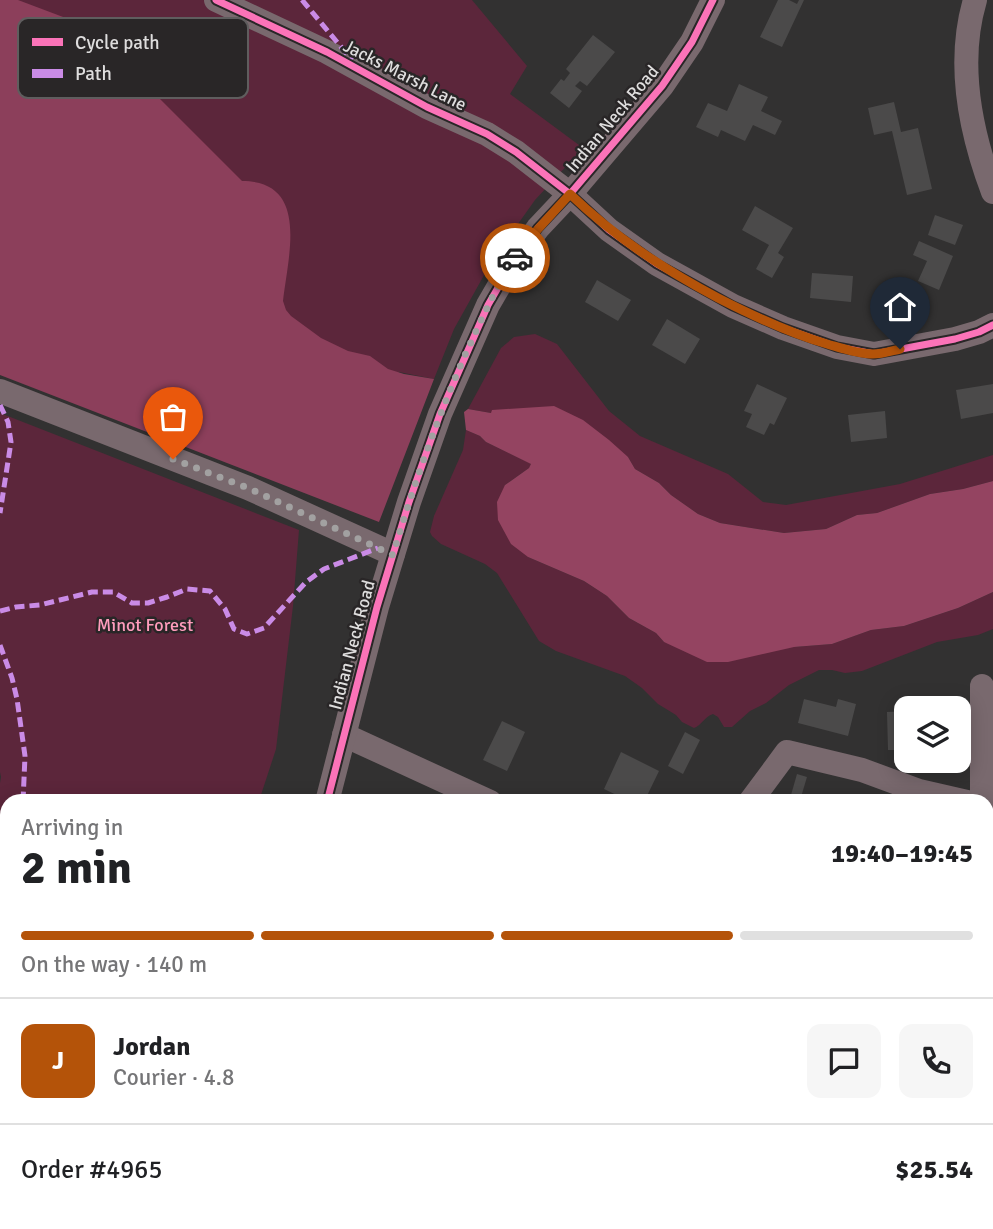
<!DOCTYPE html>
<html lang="en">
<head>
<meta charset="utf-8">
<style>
	body { margin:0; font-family:Signika,sans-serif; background:#f6f6f6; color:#202124; height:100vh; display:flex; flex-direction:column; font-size:26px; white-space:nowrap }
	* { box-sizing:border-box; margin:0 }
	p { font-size:23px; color:#757577 }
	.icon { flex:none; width:38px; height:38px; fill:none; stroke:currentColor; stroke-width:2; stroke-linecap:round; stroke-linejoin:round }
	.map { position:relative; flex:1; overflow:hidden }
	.sheet { position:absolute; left:0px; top:794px; width:994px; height:436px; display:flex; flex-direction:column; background:#fff; border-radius:21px 21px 0 0; box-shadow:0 4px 18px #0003 }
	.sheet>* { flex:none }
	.fabs { position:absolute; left:894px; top:696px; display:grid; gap:14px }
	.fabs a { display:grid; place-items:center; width:77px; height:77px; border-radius:14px; background:#fff; box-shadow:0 4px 18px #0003; font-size:35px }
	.pin { position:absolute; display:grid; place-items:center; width:60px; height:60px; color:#fff; margin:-72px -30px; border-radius:50% 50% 50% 0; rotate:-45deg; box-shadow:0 0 7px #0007 }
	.pin .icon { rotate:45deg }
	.courier { position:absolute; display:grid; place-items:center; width:70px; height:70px; margin:-35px; border:5px solid #b45309; border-radius:50%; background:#fff; color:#222; box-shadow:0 2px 9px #0007 }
	.head em { font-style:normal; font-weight:700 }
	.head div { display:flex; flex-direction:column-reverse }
	.head { display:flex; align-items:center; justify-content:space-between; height:119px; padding:0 21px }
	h1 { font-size:46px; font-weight:700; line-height:52px }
	.bar { display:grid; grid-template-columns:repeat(4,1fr); gap:10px 7px; align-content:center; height:84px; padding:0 21px }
	.bar i { height:9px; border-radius:5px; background:#e0e0e0 }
	.bar .selected { background:#b45309 }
	.bar p { grid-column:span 4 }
	.line { display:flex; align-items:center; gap:18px; padding:0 21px; border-top:2px solid #e0e0e0 }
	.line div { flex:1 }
	.round { display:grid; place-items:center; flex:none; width:74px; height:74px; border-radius:14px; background:#f6f6f6 }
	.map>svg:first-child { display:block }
	.green { fill:#5c263b }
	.forest { fill:#8c3f5b }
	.water { fill:#944461 }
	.building { fill:#4b4a4a }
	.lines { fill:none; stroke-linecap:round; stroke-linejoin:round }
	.minor { stroke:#79696e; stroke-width:24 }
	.quiet { stroke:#ca8be6; stroke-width:5; stroke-dasharray:10 5; stroke-linecap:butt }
	.cycleway-casing { stroke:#292627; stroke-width:11 }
	.cycleway { stroke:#fb73b8; stroke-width:7 }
	.done { stroke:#a2a1a1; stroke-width:7; stroke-dasharray:0 12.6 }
	.route { stroke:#b45309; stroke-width:9 }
	.labels { text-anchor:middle; stroke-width:5; stroke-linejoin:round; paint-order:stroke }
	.street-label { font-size:18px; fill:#dedddd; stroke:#292627 }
	.park-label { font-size:18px; fill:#ff9cbc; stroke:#292627 }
	.key { fill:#292627; stroke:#5f5d5e; stroke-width:2 }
	.key-label { font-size:19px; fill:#dedddd }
</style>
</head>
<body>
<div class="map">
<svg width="993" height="1229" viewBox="0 0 993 1229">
	<rect width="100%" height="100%" fill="#323131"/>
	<g class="green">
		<path d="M0 0H472L527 66 510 94 583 148 535 200 493 259 454 329 434 379 399 372 359 427Z"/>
		<path d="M535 334 557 344 609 411 640 436 728 474 763 502 786 505 900 484 993 455V481L963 489 930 494 877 513 857 515 826 529 784 533 720 523 698 514 671 495 659 483 635 469 628 457 491 413 468 409 501 348 514 337Z"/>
		<path d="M0 413 299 530 293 606 276 749 259 801 7 802V1223H195V1229H0V783L1 777 0 772Z"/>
		<path d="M466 430 480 436 486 442 532 464 529 468 505 485 528 557 584 581 607 596 629 618 656 633 664 642 794 647 832 644 871 630 904 626 958 608 993 592V629L978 635 937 642 862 671 845 673 832 670H819L789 685 766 703 750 711 732 727H724L718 717 713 714C704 717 702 725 694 728L682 722 676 715 658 704 642 688 625 676 556 651 539 641 497 573 485 564 441 544 432 536 430 532 434 516 463 450Z"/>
	</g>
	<path class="forest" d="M0 0H18L87 26 242 181C310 181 288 256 283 301L286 310 291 316 321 338 348 351 370 356 388 369 404 374 434 379 379 522 0 375Z"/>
	<path class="water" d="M554 406 583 420 609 440 628 457 635 469 659 483 671 495 698 514 720 523 784 533 826 529 857 515 877 513 930 494 963 489 993 481V592L958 608 904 626 871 630 832 644 794 647 728 662H707L664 642 656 633 629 618 607 596 584 581 528 557 511 544 498 520 497 502 505 485 529 468 531 464 486 442 480 436 466 430 464 412 468 409 491 413 492 410Z"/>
	<g class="building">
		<path d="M778 0H789L797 4 799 0H804L782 47 760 37Z"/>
		<path d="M593 35 615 52 587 86 580 81 575 86 582 91 569 108 550 93 561 79 564 81 570 73 566 69Z"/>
		<path d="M739 84 768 97 761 111 782 121 775 135 753 125 745 141 721 130 718 137 696 127 708 103 727 111Z"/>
		<path d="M894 102 901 132 918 128 932 189 907 195 892 131 874 135 868 108Z"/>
		<path d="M755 206 793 228 778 253 784 257 772 278 756 269 769 245 742 230Z"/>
		<path d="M935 215 963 225 955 245 928 235Z"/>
		<path d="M919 241 953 256 939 290 918 281 927 261 913 255Z"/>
		<path d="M812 273 853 276 851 302 810 298Z"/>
		<path d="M597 280 631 300 618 321 585 302Z"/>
		<path d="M667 319 700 339 685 364 652 345Z"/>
		<path d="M757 384 787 398 774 425 770 423 764 435 746 427 752 414 744 411Z"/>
		<path d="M993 384V413L961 419 956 390Z"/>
		<path d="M885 411 887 438 851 442 848 415Z"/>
		<path d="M804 699 836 707 838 699 856 704 848 736 798 723Z"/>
		<path d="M906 711V750H888L887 712Z"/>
		<path d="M502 721 525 732 507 771 483 760Z"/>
		<path d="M685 732 700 740 683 774 668 766Z"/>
		<path d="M621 752 659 771 644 802H631L604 789Z"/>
		<path d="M797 774 807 777 801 797 791 795Z"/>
		<path d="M819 1223H861L860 1229H818Z"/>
		<rect x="970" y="1223" width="10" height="6"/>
	</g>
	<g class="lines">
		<g class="minor">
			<path d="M216 0 327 52 427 107 487 134 516 152 570 194 609 230 657 264 733 306 783 328 837 347 874 354 955 339 979 332 993 325"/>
			<path d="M975 0C956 64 970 131 993 192"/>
			<path d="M0 391 248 488 393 554"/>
			<path d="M344 735 490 802"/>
			<path d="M327 802 377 607 409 502 440 414 488 305 510 267 538 228 570 194 662 86 692 42 713 0"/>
			<path d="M750 802 787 752 862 770 919 791 967 802"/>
			<path d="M982 802V686"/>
			<path d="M987 935H993"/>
			<path d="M987 1151H993"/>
			<path d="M230 1229 231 1223"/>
			<path d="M672 1229V1223"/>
		</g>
		<g class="quiet">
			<path d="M302 0 352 60"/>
			<path d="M0 405 8 422 11 442 0 513"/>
			<path d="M0 611 16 607 40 605 92 592H113L132 603H148L167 597 187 589 210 591 225 609 234 629 247 634 264 628 306 582 324 569 378 548"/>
			<path d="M0 645 12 678 17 699 25 756 23 802"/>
			<path d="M0 903 7 884"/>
		</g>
		<defs>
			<g id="cycleway">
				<path d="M216 0 327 52 427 107 487 134 516 152 570 194 609 230 657 264 733 306 783 328 837 347 874 354 955 339 979 332 993 325"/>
				<path d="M327 802 377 607 409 502 440 414 488 305 510 267 538 228 570 194 662 86 692 42 713 0"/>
			</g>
		</defs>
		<use href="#cycleway" class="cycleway-casing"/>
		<use href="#cycleway" class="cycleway"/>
	</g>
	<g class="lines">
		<path class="done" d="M173 459 248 488 393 555C413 486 437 419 466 353 481 321 495 288 515 258"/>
		<path class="route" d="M515 258 538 229 570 194C616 238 662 268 718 298 753 316 789 333 827 344 841 348 858 354 873 354 882 354 891 351 900 349"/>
	</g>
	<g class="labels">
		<g class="street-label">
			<text transform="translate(405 75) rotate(27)" y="6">Jacks Marsh Lane</text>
			<text transform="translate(612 119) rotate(-50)" y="6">Indian Neck Road</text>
			<text transform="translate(352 645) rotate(-75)" y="6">Indian Neck Road</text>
		</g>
		<g class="park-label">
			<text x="145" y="631">Minot Forest</text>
		</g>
	</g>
	<rect x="18" y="18" width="230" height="80" rx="10" class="key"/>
	<rect x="32" y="38" width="31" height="8" fill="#fb73b8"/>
	<rect x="32" y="69" width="31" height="9" fill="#ca8be6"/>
	<g class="key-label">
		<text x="75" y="49">Cycle path</text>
		<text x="75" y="80">Path</text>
	</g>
</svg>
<div class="fabs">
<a><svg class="icon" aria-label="layers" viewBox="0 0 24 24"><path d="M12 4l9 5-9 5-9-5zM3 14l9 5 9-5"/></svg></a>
</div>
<div class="pin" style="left:173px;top:459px;background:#ea580c"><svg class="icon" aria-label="bag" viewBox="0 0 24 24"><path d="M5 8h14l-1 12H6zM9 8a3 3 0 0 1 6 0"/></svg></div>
<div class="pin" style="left:900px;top:349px;background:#1f2937"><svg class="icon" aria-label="home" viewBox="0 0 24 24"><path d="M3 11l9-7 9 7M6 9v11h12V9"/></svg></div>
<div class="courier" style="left:515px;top:258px"><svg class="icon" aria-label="car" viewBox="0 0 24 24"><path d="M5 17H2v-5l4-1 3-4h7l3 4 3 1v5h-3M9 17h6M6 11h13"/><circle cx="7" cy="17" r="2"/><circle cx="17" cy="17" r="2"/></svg></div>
<section class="sheet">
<div class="head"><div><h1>2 min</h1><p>Arriving in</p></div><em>19:40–19:45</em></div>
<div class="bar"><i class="selected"></i><i class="selected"></i><i class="selected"></i><i></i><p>On the way · 140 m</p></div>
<div class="line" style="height:126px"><b class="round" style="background:#b45309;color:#fff">J</b><div><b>Jordan</b><p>Courier · 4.8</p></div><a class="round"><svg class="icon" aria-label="chat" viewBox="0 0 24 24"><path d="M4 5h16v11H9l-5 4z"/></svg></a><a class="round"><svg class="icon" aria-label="phone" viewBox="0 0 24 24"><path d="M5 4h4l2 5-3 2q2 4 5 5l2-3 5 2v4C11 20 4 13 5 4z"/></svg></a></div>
<div class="line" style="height:91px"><div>Order #4965</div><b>$25.54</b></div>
</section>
</div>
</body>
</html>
